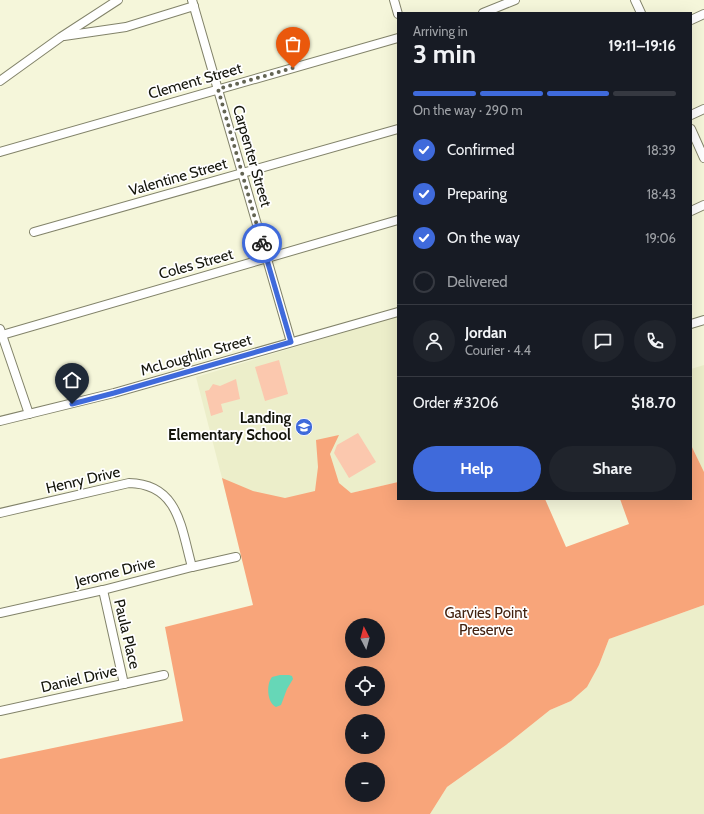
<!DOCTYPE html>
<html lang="en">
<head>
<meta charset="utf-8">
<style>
	body { margin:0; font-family:Cabin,sans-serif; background:#20242c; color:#f1f3f6; height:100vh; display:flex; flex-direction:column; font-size:15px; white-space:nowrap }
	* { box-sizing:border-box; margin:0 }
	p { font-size:13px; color:#9ea1a6 }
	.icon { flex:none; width:22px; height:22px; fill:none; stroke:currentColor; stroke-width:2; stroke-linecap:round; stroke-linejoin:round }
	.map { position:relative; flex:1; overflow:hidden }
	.side { position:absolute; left:397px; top:12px; width:295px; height:488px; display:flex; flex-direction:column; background:#171b24; border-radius:0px; box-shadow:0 4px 16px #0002 }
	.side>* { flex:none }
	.needle { width:26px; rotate:354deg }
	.tools { position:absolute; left:345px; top:618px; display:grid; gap:8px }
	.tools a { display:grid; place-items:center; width:40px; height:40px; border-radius:50%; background:#171b24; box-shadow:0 4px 16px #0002; font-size:20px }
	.pin { position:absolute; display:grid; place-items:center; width:34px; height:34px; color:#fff; margin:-41px -17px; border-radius:50% 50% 50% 0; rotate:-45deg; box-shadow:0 0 4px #0007 }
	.pin .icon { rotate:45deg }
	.courier { position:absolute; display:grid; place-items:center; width:40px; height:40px; margin:-20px; border:3px solid #3f6adb; border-radius:50%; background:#fff; color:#222; box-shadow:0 1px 5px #0007 }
	.headline em { font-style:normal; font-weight:800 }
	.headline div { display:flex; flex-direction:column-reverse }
	.headline { display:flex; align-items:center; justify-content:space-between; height:68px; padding:0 16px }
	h1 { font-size:26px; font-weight:800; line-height:30px }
	.bar { display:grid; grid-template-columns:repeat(4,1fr); gap:6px 4px; align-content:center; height:48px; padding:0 16px }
	.bar i { height:5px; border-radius:3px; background:#363941 }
	.bar .current { background:#3f6adb }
	.bar p { grid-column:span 4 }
	.line { display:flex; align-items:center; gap:10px; padding:0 16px; border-top:1px solid #363941 }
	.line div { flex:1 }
	.round { display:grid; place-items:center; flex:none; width:42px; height:42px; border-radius:21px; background:#20242c }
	ol { padding:0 16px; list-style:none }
	li { display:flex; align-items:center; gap:12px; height:44px }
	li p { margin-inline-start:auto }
	li .icon { padding:4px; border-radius:50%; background:#3f6adb; color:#fff; stroke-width:4 }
	li:last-child { color:#9ea1a6 }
	li i { width:22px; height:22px; border:2px solid #363941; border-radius:50% }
	.action { display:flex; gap:8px; margin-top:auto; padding:8px 16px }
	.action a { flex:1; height:46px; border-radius:24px; background:#3f6adb; color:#fff; font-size:16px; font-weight:800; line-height:46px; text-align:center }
	.action a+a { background:#20242c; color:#f1f3f6 }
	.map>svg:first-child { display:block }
	.built { fill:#eceeca }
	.green { fill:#fbc8ae }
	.forest { fill:#f8a57a; fill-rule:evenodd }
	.water { fill:#66d7b7 }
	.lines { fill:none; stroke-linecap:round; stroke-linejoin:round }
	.minor-casing { stroke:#82836a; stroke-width:10 }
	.minor { stroke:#fff; stroke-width:8 }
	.done { stroke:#636453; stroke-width:4; stroke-dasharray:0 7.2 }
	.route { stroke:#3f6adb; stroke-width:5 }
	.labels { text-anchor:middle; stroke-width:3.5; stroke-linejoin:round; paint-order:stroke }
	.street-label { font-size:15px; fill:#14150b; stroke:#fff }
	.poi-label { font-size:15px; font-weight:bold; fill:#14150b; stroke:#fff; text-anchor:end }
	.park-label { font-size:15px; fill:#432210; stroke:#fff }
</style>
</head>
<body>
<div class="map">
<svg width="704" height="814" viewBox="0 0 704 814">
	<rect width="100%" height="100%" fill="#f5f6da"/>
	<g class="built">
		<path d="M398 316V482L233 521 196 377Z"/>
		<path d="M704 365V472L691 445V369Z"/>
		<path d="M704 605V814H430L447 787 506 745 550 710 571 701 599 665 609 639Z"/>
	</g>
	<g class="green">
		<path d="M279 360 288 394 265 401 255 367Z"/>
		<path d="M236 379 240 399 221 404 223 412 211 416 205 391 209 390 213 384 220 386Z"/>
		<path d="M358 433 376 462 349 478 334 453 337 445Z"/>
	</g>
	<path class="forest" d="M339 435 330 454 339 483 351 493 398 482V499H545L566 547 629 524 620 499H691V445L704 472V605L609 639 599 665 587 687 571 701 550 710 506 745 447 787 430 814H0V759L183 721 165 627 253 605 222 478 253 491 285 498 315 491 318 467 316 440ZM352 625H378V651H352ZM352 673H378V699H352ZM352 721H378V747H352ZM352 769H378V795H352Z"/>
	<path class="water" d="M280 675H289L292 676 293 679 287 689 281 705 276 707C267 703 266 684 272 677Z"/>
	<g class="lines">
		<defs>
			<g id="minor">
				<path d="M192 0 291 342"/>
				<path d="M394 0 398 14"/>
				<path d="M635 0 641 13"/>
				<path d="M483 13 515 0"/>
				<path d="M691 20 704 14"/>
				<path d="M64 36 126 27 194 6"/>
				<path d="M0 81 61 37 118 0"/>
				<path d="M691 115 704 109"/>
				<path d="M691 129 704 158"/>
				<path d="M0 152 398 38"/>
				<path d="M691 211 704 205"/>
				<path d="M34 232 398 129"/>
				<path d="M691 324 704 320"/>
				<path d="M0 329 29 414"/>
				<path d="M2 335 398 220"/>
				<path d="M0 421 114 393 398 312"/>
				<path d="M0 513 129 483C179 484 181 528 192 567"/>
				<path d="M103 590 124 684"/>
				<path d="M0 613 103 590 192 567 236 557"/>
				<path d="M0 711 164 675"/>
			</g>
		</defs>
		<use href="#minor" class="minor-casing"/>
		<use href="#minor" class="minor"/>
	</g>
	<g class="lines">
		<path class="done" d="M262 243 218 89 293 68"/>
		<path class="route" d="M72 404 114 393 291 342 262 243"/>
	</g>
	<defs>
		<symbol id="school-disc" viewBox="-11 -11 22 22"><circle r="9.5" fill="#3f6adb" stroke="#fff"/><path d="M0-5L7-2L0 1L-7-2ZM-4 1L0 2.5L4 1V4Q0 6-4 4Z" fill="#fff"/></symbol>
	</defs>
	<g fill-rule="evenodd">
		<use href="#school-disc" x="294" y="417" width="20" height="20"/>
	</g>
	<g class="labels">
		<g class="street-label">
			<text transform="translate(195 81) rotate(-16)" y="5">Clement Street</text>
			<text transform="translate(252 156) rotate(74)" y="5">Carpenter Street</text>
			<text transform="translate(178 177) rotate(-16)" y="5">Valentine Street</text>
			<text transform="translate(196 264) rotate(-16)" y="5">Coles Street</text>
			<text transform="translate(196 355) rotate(-16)" y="5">McLoughlin Street</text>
			<text transform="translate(83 480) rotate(-13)" y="5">Henry Drive</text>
			<text transform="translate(115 572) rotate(-14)" y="5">Jerome Drive</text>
			<text transform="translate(127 634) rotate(77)" y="5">Paula Place</text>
			<text transform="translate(79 679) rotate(-13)" y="5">Daniel Drive</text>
		</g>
		<g class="poi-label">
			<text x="291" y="423">Landing<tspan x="291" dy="17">Elementary School</tspan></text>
		</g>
		<g class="park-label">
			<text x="486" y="618">Garvies Point<tspan x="486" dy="17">Preserve</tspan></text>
		</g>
	</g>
</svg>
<div class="tools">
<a><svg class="needle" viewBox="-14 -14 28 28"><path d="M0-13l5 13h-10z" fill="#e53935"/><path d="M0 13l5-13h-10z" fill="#9ea1a6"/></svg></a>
<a><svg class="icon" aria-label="locate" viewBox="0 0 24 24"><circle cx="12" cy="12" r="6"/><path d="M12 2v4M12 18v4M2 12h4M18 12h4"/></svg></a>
<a>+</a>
<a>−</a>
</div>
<div class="pin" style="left:293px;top:68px;background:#ea580c"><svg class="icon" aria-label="bag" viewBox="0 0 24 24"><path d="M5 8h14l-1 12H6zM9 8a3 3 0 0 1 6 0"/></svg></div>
<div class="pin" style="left:72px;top:404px;background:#1f2937"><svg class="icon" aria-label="home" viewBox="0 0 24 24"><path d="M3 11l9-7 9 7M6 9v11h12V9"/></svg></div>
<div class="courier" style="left:262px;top:243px"><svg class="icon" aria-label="bike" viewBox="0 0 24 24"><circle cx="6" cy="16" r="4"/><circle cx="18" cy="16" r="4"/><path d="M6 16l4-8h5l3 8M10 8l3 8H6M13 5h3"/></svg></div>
<section class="side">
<div class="headline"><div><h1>3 min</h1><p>Arriving in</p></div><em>19:11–19:16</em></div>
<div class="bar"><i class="current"></i><i class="current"></i><i class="current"></i><i></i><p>On the way · 290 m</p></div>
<ol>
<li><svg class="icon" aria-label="check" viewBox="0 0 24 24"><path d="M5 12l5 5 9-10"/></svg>Confirmed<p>18:39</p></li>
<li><svg class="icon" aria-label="check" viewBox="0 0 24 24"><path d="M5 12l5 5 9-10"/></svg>Preparing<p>18:43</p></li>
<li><svg class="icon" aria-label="check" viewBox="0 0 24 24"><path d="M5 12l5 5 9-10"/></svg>On the way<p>19:06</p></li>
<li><i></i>Delivered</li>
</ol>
<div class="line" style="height:72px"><a class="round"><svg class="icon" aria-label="person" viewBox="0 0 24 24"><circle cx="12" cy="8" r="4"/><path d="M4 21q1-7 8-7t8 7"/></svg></a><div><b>Jordan</b><p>Courier · 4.4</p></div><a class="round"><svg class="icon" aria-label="chat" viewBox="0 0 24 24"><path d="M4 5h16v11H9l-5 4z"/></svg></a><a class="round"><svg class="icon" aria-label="phone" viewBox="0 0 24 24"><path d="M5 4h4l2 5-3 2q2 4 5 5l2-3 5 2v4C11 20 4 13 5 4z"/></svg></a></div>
<div class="line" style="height:52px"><div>Order #3206</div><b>$18.70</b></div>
<div class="action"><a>Help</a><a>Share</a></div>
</section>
</div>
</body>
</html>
